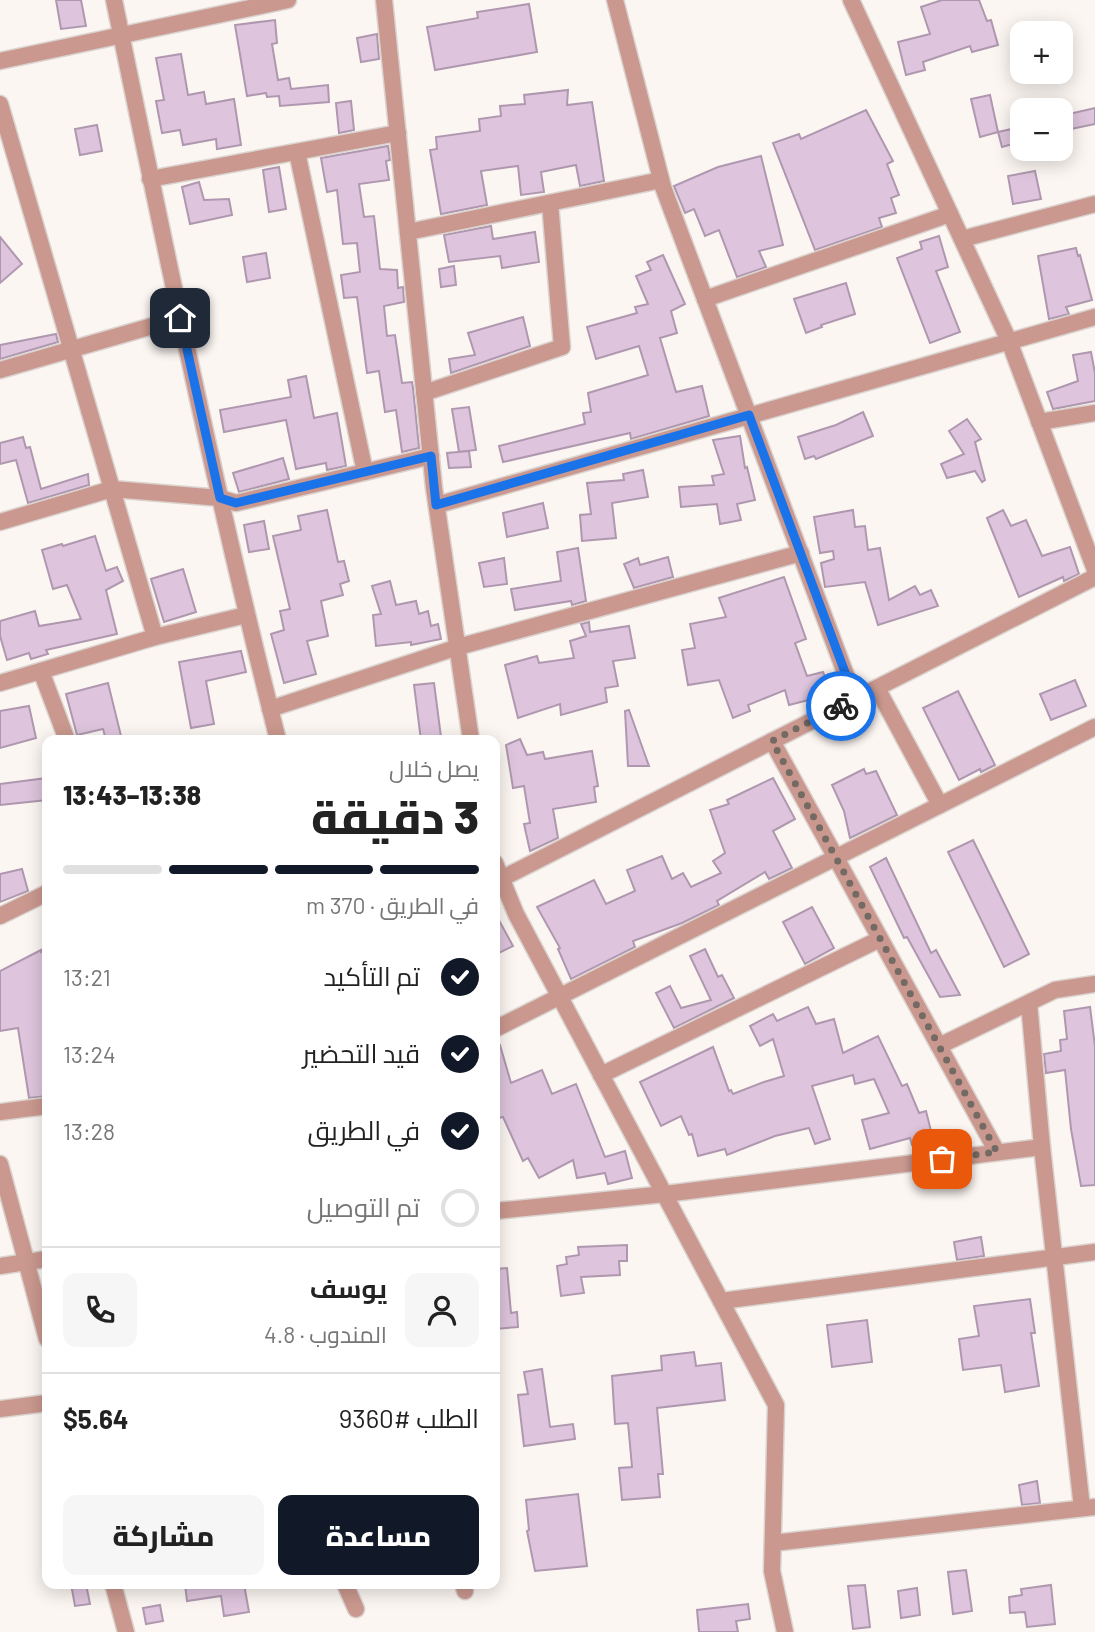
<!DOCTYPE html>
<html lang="ar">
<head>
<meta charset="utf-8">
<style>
	body { margin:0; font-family:Barlow,Cairo,sans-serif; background:#f6f6f6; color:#222; direction:rtl; height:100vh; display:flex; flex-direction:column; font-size:26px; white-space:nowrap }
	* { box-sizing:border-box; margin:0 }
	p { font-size:23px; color:#767676 }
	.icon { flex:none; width:38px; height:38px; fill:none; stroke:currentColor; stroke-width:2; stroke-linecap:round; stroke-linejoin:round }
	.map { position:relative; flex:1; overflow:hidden; direction:ltr }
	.drawer { position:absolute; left:42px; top:735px; width:458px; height:854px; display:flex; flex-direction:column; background:#fff; border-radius:14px; box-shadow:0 4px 18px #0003; direction:rtl }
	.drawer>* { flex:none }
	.fabs { position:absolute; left:1010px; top:21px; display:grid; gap:14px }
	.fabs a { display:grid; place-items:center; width:63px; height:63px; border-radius:14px; background:#fff; box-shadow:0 4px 18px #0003; font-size:35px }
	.pin { position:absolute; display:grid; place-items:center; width:60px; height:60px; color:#fff; margin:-30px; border-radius:14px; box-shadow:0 4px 10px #0006 }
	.courier { position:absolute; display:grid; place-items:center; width:70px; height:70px; margin:-35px; border:5px solid #1a73e8; border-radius:50%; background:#fff; color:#222; box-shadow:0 2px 9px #0007 }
	.headline em { font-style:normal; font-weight:800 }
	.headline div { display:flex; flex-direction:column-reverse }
	.headline { display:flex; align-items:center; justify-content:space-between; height:119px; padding:0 21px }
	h1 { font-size:46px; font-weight:800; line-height:52px }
	.bar { display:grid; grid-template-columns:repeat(4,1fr); gap:10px 7px; align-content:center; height:84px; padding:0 21px }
	.bar i { height:9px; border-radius:5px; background:#e0e0e0 }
	.bar .active { background:#111827 }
	.bar p { grid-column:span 4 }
	.line { display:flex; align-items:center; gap:18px; padding:0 21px; border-top:2px solid #e0e0e0 }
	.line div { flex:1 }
	.round { display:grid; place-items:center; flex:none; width:74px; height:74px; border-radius:14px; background:#f6f6f6 }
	ol { padding:0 21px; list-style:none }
	li { display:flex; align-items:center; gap:21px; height:77px }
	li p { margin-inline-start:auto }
	li .icon { padding:7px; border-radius:50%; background:#111827; color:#fff; stroke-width:4 }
	li:last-child { color:#767676 }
	li i { width:38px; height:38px; border:4px solid #e0e0e0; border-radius:50% }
	.cta { display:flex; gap:14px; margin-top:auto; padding:14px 21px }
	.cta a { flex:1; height:80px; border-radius:14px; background:#111827; color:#fff; font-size:28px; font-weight:800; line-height:80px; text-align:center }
	.cta a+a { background:#f6f6f6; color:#222 }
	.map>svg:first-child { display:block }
	.building { fill:#dec5dd; stroke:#af98af; stroke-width:2 }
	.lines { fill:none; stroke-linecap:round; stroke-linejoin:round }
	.street-casing { stroke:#dad3cf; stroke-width:19 }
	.street { stroke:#ca988e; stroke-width:16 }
	.done { stroke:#726a63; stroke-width:7; stroke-dasharray:0 12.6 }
	.route { stroke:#1a73e8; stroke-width:9 }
</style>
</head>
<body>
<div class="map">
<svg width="1095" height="1632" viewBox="0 0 1095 1632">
	<rect width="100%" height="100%" fill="#fcf6f2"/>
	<g class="building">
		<path d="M56 0H81L86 26 61 29Z"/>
		<path d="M942 0H979L987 21 991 20 998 45 972 52 970 46 923 62 925 70 906 75 898 42 930 34 921 7Z"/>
		<path d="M529 4 537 52 435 70 427 27 478 18 477 12Z"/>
		<path d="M275 20 277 43 272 44 278 80 289 78 291 89 328 85 329 102 280 106 279 96 267 97 266 93 247 96 235 25Z"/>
		<path d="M377 34 379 59 361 62 357 38Z"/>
		<path d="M181 54 188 95 204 92 206 104 234 99 241 145 217 149 216 139 183 145 180 130 162 133 156 101 164 100 156 58Z"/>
		<path d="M568 90 567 105 592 102 604 181 580 186 576 165 541 172 544 192 521 195 518 166 481 171 487 205 441 214 430 150 437 149 436 137 480 131 479 119 501 116 500 106 525 104 524 95Z"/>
		<path d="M990 95 998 132 980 137 971 99Z"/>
		<path d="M351 101 354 130 339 133 336 103Z"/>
		<path d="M1095 108V124L1071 129 1069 114Z"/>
		<path d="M866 110 893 161 887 164 899 195 891 198 896 213 879 218 882 227 815 250 773 143 799 134 801 139Z"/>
		<path d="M97 125 102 151 80 155 75 129Z"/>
		<path d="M1016 128 1020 142 1002 147 998 132Z"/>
		<path d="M388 146 390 160 386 161 389 180 359 184 364 217 374 216 380 269 397 270 398 288 403 287 404 302 384 306 387 336 395 335 402 383 412 382 413 388 419 448 402 452 396 410 385 412 379 371 367 373 357 297 344 298 341 275 360 272 357 243 343 244 337 190 327 192 321 158Z"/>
		<path d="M761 156 783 245 759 251 766 267 737 277 719 230 705 236 694 209 685 213 674 186 718 167Z"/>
		<path d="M279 167 286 209 269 212 263 170Z"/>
		<path d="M1035 171 1041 199 1013 204 1008 176Z"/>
		<path d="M199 182 204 200 229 199 232 215 190 224 182 187Z"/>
		<path d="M491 226 493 239 535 232 539 262 502 268 500 256 449 262 444 235Z"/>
		<path d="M939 236 948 267 936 271 960 332 930 343 897 258 922 249 920 242Z"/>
		<path d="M0 237 22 264 0 283Z"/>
		<path d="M1076 248 1078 256 1080 255 1092 300 1066 307 1069 314 1049 319 1038 256Z"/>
		<path d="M266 253 270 278 247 282 243 257Z"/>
		<path d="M663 255 685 304 671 311 677 333 660 338 676 392 702 386 709 416 631 439 630 433 503 462 499 446 585 424 583 413 591 412 588 393 648 375 639 346 596 359 587 327 637 313 635 307 648 304 636 276 651 270 647 262Z"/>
		<path d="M454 266 456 285 441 287 439 269Z"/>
		<path d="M846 283 855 314 821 325 822 327 806 333 794 299Z"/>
		<path d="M523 317 530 346 451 373 449 359 475 355 468 333Z"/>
		<path d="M56 334 58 342 0 359V345Z"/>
		<path d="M1091 352 1095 373V401L1053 409 1047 392 1078 381 1073 355Z"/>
		<path d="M306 376 314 418 337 413 346 466 327 470 326 463 296 469 286 420 224 432 220 410 291 397 288 380Z"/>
		<path d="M469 407 476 450 459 452 452 409Z"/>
		<path d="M863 412 873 436 816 459 814 456 805 459 798 437 836 425Z"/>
		<path d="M967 419 981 439 975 442 985 480 982 482 975 471 947 478 941 464 964 454 949 431Z"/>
		<path d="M740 436 745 468 747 467 755 500 737 504 741 520 720 524 717 504 681 507 679 487 714 485 712 476 724 474 713 440Z"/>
		<path d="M23 437 26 448 30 447 41 489 88 474 89 485 28 503 16 460 0 464V443Z"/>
		<path d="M469 451 471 467 449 468 447 453Z"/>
		<path d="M283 458 289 479 239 492 233 473Z"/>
		<path d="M643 470 648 497 612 503 616 538 582 541 580 515 591 514 587 483 624 480 623 474Z"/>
		<path d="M543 503 548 528 507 537 503 513Z"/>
		<path d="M327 510 338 562 344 561 349 581 340 584 343 595 321 601 328 636 307 641 316 674 284 683 271 634 284 630 280 611 290 609 273 536 301 530 298 516Z"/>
		<path d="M853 510 855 527 865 526 868 550 880 548 889 600 915 586 920 595 931 590 938 606 878 625 865 582 825 587 821 563 834 559 833 551 820 553 814 517Z"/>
		<path d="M1003 510 1011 526 1026 520 1042 556 1070 547 1079 574 1064 581 1063 577 1019 597 987 518Z"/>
		<path d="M264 521 269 549 249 552 244 525Z"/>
		<path d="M95 536 106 571 117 567 123 581 106 590 117 634 46 650 48 654 31 659 29 653 7 660 0 636V621L35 611 39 626 81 619 67 585 53 589 42 550 62 544 63 546Z"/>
		<path d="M578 548 586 601 572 605 571 601 515 610 511 589 561 581 557 552Z"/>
		<path d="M668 557 673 577 634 588 624 564 638 558 640 565Z"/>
		<path d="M504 558 507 584 484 587 479 563Z"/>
		<path d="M183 569 196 612 164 622 151 579Z"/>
		<path d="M784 577 806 639 795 643 807 676 823 672 832 694 789 705 785 690 748 705 750 711 733 718 719 680 688 685 682 650 695 648 690 624 726 617 719 598Z"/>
		<path d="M390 581 396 605 416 601 419 614 428 611 431 626 438 624 441 639 411 645V642L376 646 373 615 381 614 372 586Z"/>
		<path d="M589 622 590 632 629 626 635 658 613 661 618 686 605 688 607 702 561 715 560 704 518 718 505 665 537 656 539 663 574 658 570 641 586 636 581 624Z"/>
		<path d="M241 651 246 672 206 681 214 724 191 728 179 662Z"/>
		<path d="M1075 680 1086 706 1051 720 1040 694Z"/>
		<path d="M108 683 122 740H106L103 729 77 735 66 694Z"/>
		<path d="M434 683 441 737 421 740 414 685Z"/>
		<path d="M958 691 995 765 981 772 980 769 959 780 923 708Z"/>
		<path d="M29 706 36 738 0 748V711Z"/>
		<path d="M629 710 649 766H628L625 711Z"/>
		<path d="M520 739 527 755 543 752 545 759 592 751 598 786 594 787 596 802 553 809 558 838 530 851 524 824 530 823 524 786 513 788 506 745Z"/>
		<path d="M864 769 866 774 876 771 897 815 850 838 844 811 832 785Z"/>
		<path d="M47 778V800L0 805V784Z"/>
		<path d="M773 778 795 819 773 831 792 868 769 879 765 872 717 901 719 905 682 923 633 941 635 947 571 979 558 949 560 948 537 907 594 880 606 904 635 891 627 870 662 856 672 879 683 873 691 887 721 873 713 861 725 853 710 810 729 804 727 800Z"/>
		<path d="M973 840 1029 954 1004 967 948 852Z"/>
		<path d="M886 858 931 953 936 950 960 995 940 997 907 937 904 938 870 867Z"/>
		<path d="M22 869 28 891 0 902V874Z"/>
		<path d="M812 907 834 948 805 964 783 922Z"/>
		<path d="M495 913 513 946 495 955Z"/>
		<path d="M705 949 718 977 722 975 734 998 674 1028 656 993 670 986 681 1008 711 1000 690 956Z"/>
		<path d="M41 950V952L47 950V1096L29 1098 18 1028 0 1031V971Z"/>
		<path d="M808 1007 816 1024 834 1019 843 1053 878 1036 902 1086 907 1084 919 1113 926 1111 933 1139 912 1145 910 1138 870 1149 862 1120 889 1113 874 1079 855 1084 853 1075 812 1086 830 1139 815 1144 809 1128 775 1136 727 1155 725 1149 698 1156 692 1134 689 1135 681 1116 661 1126 640 1082 713 1047 729 1091 731 1090 733 1094 764 1082 784 1076 773 1039 760 1046 750 1026 773 1014 777 1021Z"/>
		<path d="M1090 1007 1095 1046V1185L1081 1186 1071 1129 1065 1070 1046 1073 1044 1054 1061 1051 1060 1040 1067 1039 1064 1011Z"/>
		<path d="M500 1045 511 1083 542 1070 552 1094 576 1084 605 1157 625 1151 632 1178 608 1184 605 1173 577 1178 573 1160 539 1178 528 1158 523 1161 503 1117 495 1119V1046Z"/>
		<path d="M981 1237 984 1256 957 1260 954 1242Z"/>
		<path d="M627 1245V1261H619L620 1275 581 1277 584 1293 561 1296 557 1266 567 1264 566 1257 579 1255 578 1247Z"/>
		<path d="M507 1268 511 1313 517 1312 518 1327 495 1329V1269Z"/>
		<path d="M1030 1299 1035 1333H1031L1039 1386 1005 1392 1001 1365 963 1370 959 1339 979 1336 974 1306Z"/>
		<path d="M867 1320 872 1362 832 1367 827 1325Z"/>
		<path d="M694 1352 696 1366 721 1363 725 1400 657 1408 663 1474H658L660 1497 622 1500 619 1468 632 1467 628 1423 615 1424 612 1376 662 1370 661 1356Z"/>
		<path d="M542 1369 550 1427 573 1424 575 1439 524 1446 518 1395 528 1394 524 1372Z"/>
		<path d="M1037 1481 1040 1503 1022 1505 1019 1485Z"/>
		<path d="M578 1494 587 1566 535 1571 527 1531 529 1530 526 1500Z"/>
		<path d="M966 1570 972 1611 953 1614 948 1572Z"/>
		<path d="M71 1584H86L90 1604 75 1606Z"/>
		<path d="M185 1584H244L249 1612 224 1616 221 1596 187 1601Z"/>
		<path d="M865 1585 870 1627 853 1629 848 1586Z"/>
		<path d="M1051 1585 1055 1624 1027 1627 1025 1612 1010 1613 1009 1597 1022 1595 1021 1589Z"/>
		<path d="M917 1588 920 1615 901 1618 898 1591Z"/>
		<path d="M748 1604 750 1619 736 1621 738 1632H699L697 1610Z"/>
		<path d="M160 1605 163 1621 146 1624 143 1608Z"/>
	</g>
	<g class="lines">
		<defs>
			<g id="street">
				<path d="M114 0C165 248 216 495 278 740"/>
				<path d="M384 0 434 488 471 740"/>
				<path d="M615 0 663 187 855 699"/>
				<path d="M851 0 1009 341 1095 570"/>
				<path d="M0 61 288 0"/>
				<path d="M0 104 155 637"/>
				<path d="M297 152 365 472"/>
				<path d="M150 179 398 133"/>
				<path d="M408 232 661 180"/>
				<path d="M962 239 1095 204"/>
				<path d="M705 299 950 214"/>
				<path d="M0 370 180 318"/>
				<path d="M424 393 562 347 550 203"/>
				<path d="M1039 422 1095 413"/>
				<path d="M437 505 1095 317"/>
				<path d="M0 522 112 489 220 498 236 503 431 456"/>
				<path d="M41 671 67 740"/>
				<path d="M0 683 155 637 246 615"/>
				<path d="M877 688 940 805"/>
				<path d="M270 709 458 647 801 553"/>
				<path d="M772 741 997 1152"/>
				<path d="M495 863 516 914 776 1405 772 1571 785 1632"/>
				<path d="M495 882 1095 577"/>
				<path d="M0 916 47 893"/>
				<path d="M1029 1003 1042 1147 1082 1508"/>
				<path d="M495 1029 1095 727"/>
				<path d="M939 1046 1055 990 1095 984"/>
				<path d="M601 1075 880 939"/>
				<path d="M0 1112 47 1106"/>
				<path d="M0 1164 47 1339"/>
				<path d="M495 1211 665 1194 1042 1147"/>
				<path d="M0 1266 47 1259"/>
				<path d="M721 1301 1095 1252"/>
				<path d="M0 1409 47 1403"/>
				<path d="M773 1543 1095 1507"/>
				<path d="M113 1584 126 1632"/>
				<path d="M345 1584 356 1609"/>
				<path d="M463 1584 465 1591"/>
			</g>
		</defs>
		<use href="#street" class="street-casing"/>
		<use href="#street" class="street"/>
	</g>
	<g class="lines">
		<path class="done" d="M841 706 772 741 997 1152 942 1159"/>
		<path class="route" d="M180 318 220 498 236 503 431 456 436 505 749 415 855 699 841 706"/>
	</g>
</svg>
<div class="fabs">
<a>+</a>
<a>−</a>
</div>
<div class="pin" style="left:942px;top:1159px;background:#ea580c"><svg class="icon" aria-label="bag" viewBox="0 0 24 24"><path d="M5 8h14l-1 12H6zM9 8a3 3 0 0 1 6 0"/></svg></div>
<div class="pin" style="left:180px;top:318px;background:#1f2937"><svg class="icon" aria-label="home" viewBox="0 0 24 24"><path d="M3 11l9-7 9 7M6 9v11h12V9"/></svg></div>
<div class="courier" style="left:841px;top:706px"><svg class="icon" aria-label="bike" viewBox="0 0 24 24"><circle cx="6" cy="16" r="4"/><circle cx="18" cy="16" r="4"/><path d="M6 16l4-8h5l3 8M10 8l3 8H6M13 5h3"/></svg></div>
<section class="drawer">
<div class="headline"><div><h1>3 دقيقة</h1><p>يصل خلال</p></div><em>13:38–13:43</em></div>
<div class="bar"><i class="active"></i><i class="active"></i><i class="active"></i><i></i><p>في الطريق · 370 m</p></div>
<ol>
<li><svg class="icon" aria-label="check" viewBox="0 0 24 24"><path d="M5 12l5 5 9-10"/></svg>تم التأكيد<p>13:21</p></li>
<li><svg class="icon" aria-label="check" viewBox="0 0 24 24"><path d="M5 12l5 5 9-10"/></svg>قيد التحضير<p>13:24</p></li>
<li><svg class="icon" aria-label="check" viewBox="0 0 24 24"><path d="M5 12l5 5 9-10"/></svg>في الطريق<p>13:28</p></li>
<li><i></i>تم التوصيل</li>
</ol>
<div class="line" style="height:126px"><a class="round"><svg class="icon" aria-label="person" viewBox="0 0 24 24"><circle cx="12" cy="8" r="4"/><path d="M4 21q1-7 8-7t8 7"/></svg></a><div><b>يوسف</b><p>المندوب · 4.8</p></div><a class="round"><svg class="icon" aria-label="phone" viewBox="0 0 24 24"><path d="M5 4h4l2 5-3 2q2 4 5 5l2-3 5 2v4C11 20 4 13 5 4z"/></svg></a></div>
<div class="line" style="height:91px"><div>الطلب #9360</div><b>$5.64</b></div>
<div class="cta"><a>مساعدة</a><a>مشاركة</a></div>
</section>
</div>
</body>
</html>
